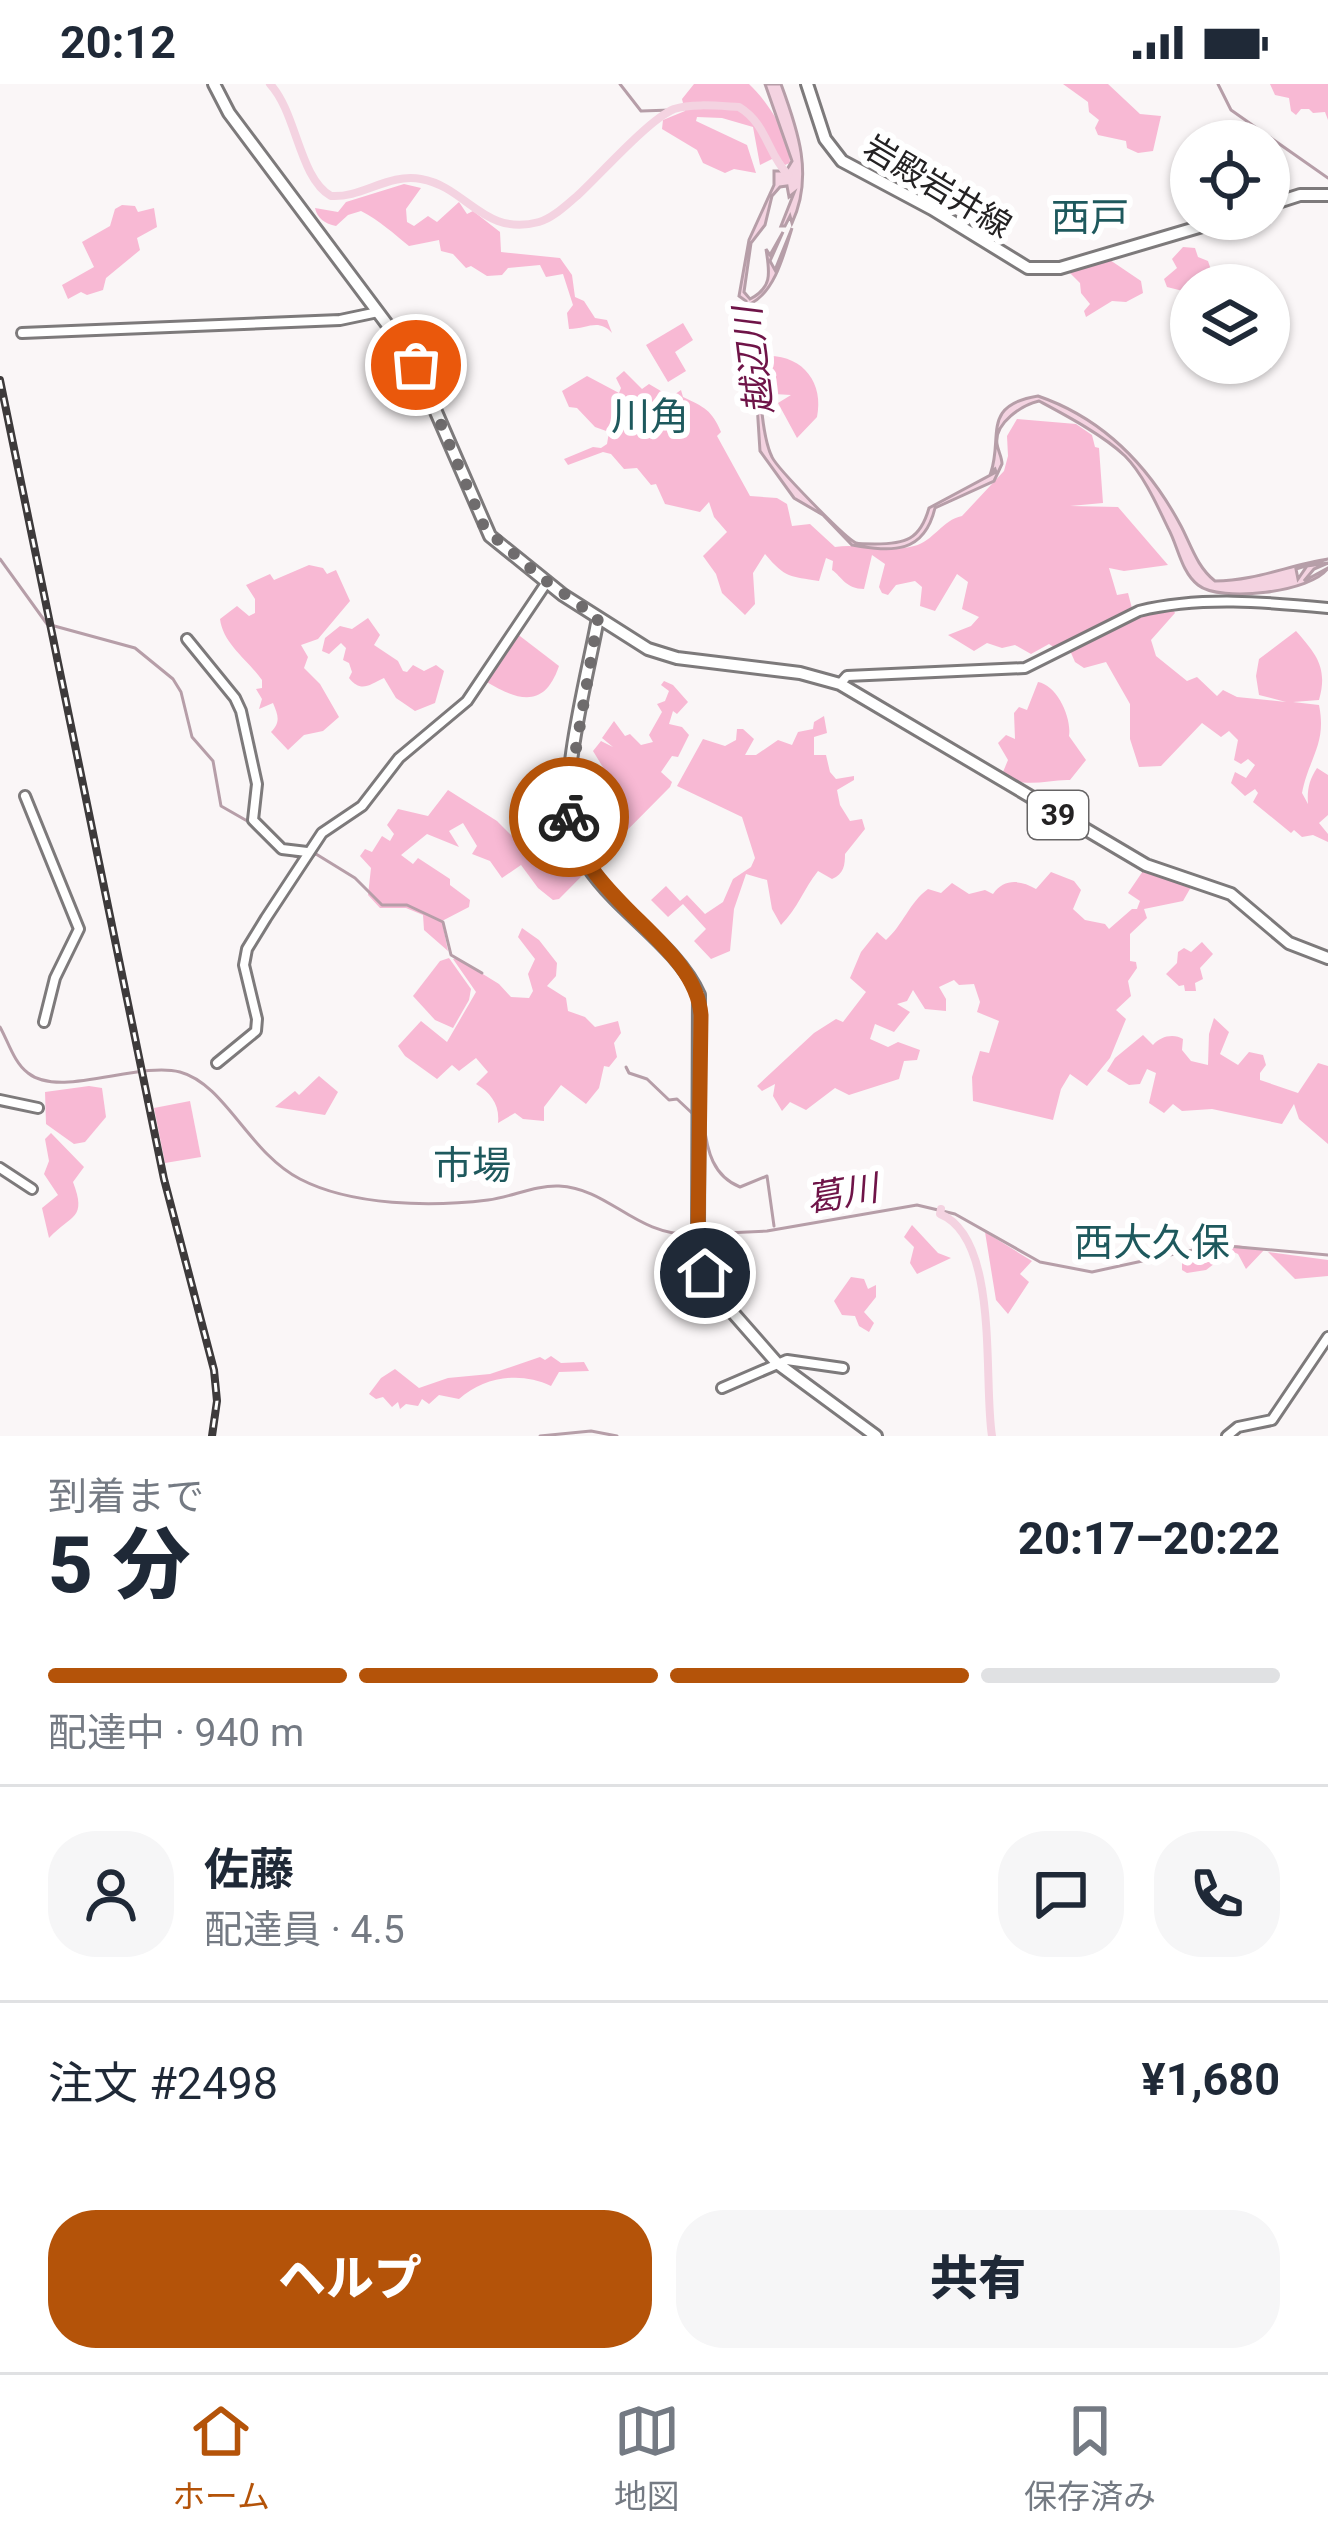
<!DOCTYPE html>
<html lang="ja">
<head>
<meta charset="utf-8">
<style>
	body { margin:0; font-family:Roboto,"Noto Sans JP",sans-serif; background:#f6f6f7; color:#1f2937; height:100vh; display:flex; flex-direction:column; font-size:45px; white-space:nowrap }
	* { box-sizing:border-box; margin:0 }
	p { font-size:39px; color:#747a83 }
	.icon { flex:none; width:66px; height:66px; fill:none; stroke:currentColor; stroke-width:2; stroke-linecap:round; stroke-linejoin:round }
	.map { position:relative; height:1352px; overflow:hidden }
	.side { display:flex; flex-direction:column; background:#fff; flex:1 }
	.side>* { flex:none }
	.controls { position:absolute; left:1170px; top:36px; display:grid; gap:24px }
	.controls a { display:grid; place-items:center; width:120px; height:120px; border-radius:50%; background:#fff; box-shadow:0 3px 9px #0004; font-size:60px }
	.pin { position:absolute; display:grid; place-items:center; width:102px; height:102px; color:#fff; margin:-51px; border:6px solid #fff; border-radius:50%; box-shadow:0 3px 12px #0007 }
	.courier { position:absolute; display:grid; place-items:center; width:120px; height:120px; margin:-60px; border:9px solid #b45309; border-radius:50%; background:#fff; color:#222; box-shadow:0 3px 15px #0007 }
	.head em { font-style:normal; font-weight:800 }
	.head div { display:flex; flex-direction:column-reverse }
	.head { display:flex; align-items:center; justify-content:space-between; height:204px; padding:0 48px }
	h1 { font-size:78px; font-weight:800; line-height:90px }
	.bar { display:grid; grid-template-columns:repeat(4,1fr); gap:18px 12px; align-content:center; height:144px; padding:0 48px }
	.bar i { height:15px; border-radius:9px; background:#e0e1e3 }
	.bar .on { background:#b45309 }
	.bar p { grid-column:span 4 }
	.line { display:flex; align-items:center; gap:30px; padding:0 48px; border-top:3px solid #e0e1e3 }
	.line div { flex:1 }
	.round { display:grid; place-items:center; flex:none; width:126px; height:126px; border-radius:48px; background:#f6f6f7 }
	.primary-button { display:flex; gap:24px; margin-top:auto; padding:24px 48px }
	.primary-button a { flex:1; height:138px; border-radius:48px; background:#b45309; color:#fff; font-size:48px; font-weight:800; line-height:138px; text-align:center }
	.primary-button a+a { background:#f6f6f7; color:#1f2937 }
	.status { display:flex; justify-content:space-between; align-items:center; height:84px; padding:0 60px; background:#fff; direction:ltr }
	.status svg { height:33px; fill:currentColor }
	.tabs { display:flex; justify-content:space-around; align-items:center; height:168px; border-top:3px solid #e0e1e3; background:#fff; font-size:33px; color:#747a83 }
	.tabs a { display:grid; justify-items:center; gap:6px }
	.tabs .on { color:#b45309 }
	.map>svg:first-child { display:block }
	.green { fill:#f8b9d4 }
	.water { fill:#f4d3e1; stroke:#b69ea8; stroke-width:3 }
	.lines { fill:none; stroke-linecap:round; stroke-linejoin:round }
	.stream { stroke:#b69ea8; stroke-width:3 }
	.river { stroke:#f4d3e1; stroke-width:8 }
	.minor-casing { stroke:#7d7a7b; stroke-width:14 }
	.major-casing { stroke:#7d7a7b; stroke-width:16 }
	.minor { stroke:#fff; stroke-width:8 }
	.major { stroke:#fff; stroke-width:10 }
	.rail-casing { stroke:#3d3a3b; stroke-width:8 }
	.rail { stroke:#fff; stroke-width:3; stroke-dasharray:9; stroke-linecap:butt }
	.done { stroke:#6f6c6d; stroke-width:12; stroke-dasharray:0 21.6 }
	.route { stroke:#b45309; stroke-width:15 }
	.labels { text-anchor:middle; stroke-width:12; stroke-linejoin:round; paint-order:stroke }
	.shield { fill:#fff; stroke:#666465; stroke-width:3 }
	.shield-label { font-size:30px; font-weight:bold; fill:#242223 }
	.street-label { font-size:33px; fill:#242223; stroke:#fff }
	.water-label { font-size:36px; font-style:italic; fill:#6f1448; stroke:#fff }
	.quarter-label { font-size:39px; fill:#1e595d; stroke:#fff }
</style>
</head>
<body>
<div class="status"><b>20:12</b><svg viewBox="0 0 49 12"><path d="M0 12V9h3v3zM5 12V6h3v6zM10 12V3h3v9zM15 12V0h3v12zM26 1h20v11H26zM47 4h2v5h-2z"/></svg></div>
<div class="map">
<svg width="1328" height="1352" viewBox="0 0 1328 1352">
	<rect width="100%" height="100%" fill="#faf6f7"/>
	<g class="green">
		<path d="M694 0H749C768 18 790 51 790 79L785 81 778 72 760 81 753 43 722 34 697 33 696 37 747 61 756 89 734 85 725 89 703 79 697 66 662 45 663 36 685 27 682 15Z"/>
		<path d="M1063 0H1108L1140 30 1161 32 1153 67 1138 69 1127 64 1126 57 1098 51 1095 44 1099 36 1089 28 1088 18Z"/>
		<path d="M1270 0H1328V36L1325 28 1313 29 1309 25H1301L1296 31 1291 27 1289 14 1275 11Z"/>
		<path d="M404 100 421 104 406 125 407 138 414 142 428 132 437 138 459 118 467 130 473 127 500 148 501 168 560 174 572 191 575 213 584 217 595 234 607 236 612 249C598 234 588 245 569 245L567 229 573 221 563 190 546 193 540 181 508 184 502 191 487 192 471 182 466 184 453 170 441 167 439 156 409 162C393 149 380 137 361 127L348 131 336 142C325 140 317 134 315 124L338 128 346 118Z"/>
		<path d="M122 121 135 122 138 128 154 124 157 143 137 154 140 166 106 194 103 206 87 211 81 208 68 215 62 201 94 183 82 158 110 142 115 125Z"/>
		<path d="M1183 163 1195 164 1198 173 1208 177 1213 192 1223 201H1191V209L1167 203 1164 195 1177 184 1172 175Z"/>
		<path d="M1107 174 1141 197 1143 209 1126 218 1112 217 1086 233 1084 227 1090 220 1081 209 1080 199 1066 185Z"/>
		<path d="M683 239 693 256 675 268 686 287 668 298 646 261Z"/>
		<path d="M769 272C804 272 824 300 817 333L797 354 778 319 791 311 774 310Z"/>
		<path d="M624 287 642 305 649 300 671 313 681 306 683 313C704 323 712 326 721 348L717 352 750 412 777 414 787 420 792 442 810 440 835 463C860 459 888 469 914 462 934 457 942 436 962 432L1004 387 1008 372 1007 352 1017 335 1076 340 1092 351 1095 363 1099 364 1103 419 1070 422 1118 423 1168 481 1124 487 1109 484 1117 511 1128 509 1134 532 1142 527 1173 525 1175 529 1151 556 1156 572 1187 597 1197 593 1217 612 1223 606 1237 613 1286 618 1259 611 1256 592 1259 575 1296 547C1317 571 1328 584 1319 616L1293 618 1319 621C1327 660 1309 673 1302 709L1308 720C1307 706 1309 696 1317 684L1328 691V731L1319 739 1328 750V758L1313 751 1302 753 1294 746 1291 749 1253 718 1258 709 1255 705 1245 712 1231 699 1235 688 1246 694 1255 681 1248 675 1241 680 1234 676 1238 656 1229 647 1221 653 1202 639 1161 682 1139 683 1130 655V620L1106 578 1084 584 1075 578 1068 562 1058 566 1049 560 1031 570 1015 561 1002 564 987 559 974 567 948 551 971 542 979 533 962 525 968 498 957 490 935 527 920 522 922 503 915 497 896 501 888 511 882 509 879 503 885 480 872 471 864 505C846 505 842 493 832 486L833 477 826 474 819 497C790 492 786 495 765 470L753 489 755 520 745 531 722 509 716 490 703 472 727 448 714 433 709 418 700 428 665 420 656 400 651 401 637 384 624 385 611 370 603 368 568 381 564 375 593 363 601 364 607 360 609 348 595 343 577 324 569 323 562 307 587 292 619 309 621 304 616 294Z"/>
		<path d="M309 481 323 484 327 490 336 486 350 517 318 555 301 561 308 573 304 584 320 600 339 633 323 647 304 651 288 666 271 648C281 638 278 631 273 619L259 625 262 615 256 605 262 604V596C248 576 223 560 220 535L237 522 249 532 255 529V515L246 501 270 490 274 496Z"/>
		<path d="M368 534 380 551 374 561 398 577 403 587 407 588 413 581 424 587 436 581 444 587 435 619 415 627 396 614 384 594C369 601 361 609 349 594L352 588 349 579 343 576 346 564 341 559 329 570 322 567 325 554 340 542 352 545Z"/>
		<path d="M516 549 559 582C544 626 517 616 485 597Z"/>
		<path d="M664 597 673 601 688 618 677 630 673 627 669 640 682 643 689 651 678 673 672 672 661 688 672 698 670 703 559 815 553 816 538 804 521 781 502 794 490 777 472 770 477 762 463 739 449 747 459 763 427 750 401 771 413 780 418 774 450 795V801L470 816 469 823 442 837 448 867 424 846 423 831 406 824H380L368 811 371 784 360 772 365 765 372 768 382 752 390 757 394 750 387 741 398 725 428 732 448 706 497 737 512 752 524 753 544 744 578 772 586 767 589 747 574 734 572 721 581 711 599 726 602 723V712L595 706 604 685 593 667 601 657 613 663 602 654 614 637 625 652 630 650 641 661 653 658 649 651 662 628 657 620 665 617 669 607 661 601Z"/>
		<path d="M1038 598C1057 601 1072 634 1069 652L1086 676 1070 696C1047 695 1020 707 1003 688L1008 676 998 659 1006 651 1015 655 1014 629 1019 623 1027 626Z"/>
		<path d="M824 632 827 649 814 653V671H826L830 688 836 695 854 692V696L837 706 840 721 850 737 862 735 865 745 845 770C845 781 844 790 832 795L818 787C803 806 798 824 781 841L772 825 767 796 746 790 734 825 730 867 711 875 694 857 706 845 683 820 668 833 651 816 666 802 680 817 687 811 705 830 723 818 733 795 751 783 755 774 742 733 677 702 703 655 725 662 736 656 737 645H743L754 655 745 671H756L778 656 792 661 798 648 813 645 814 638Z"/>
		<path d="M1145 784 1191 803 1183 817 1144 825 1147 834 1130 850V877L1136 878 1137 884 1128 897 1131 912 1116 926 1126 935 1110 974 1087 1002 1070 990 1061 1005 1053 1036 973 1017 972 993 980 967 989 969 999 937 977 928 980 918 974 900 959 901 954 896 939 903 946 915V927L925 925 913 906 907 917 897 920 910 928 894 948 875 940 870 955 888 963 898 958 920 966 917 976 904 977 899 995 849 1011 835 1004 806 1026 790 1018 782 1027 773 1012 775 1000 762 1007 757 1002 814 949 836 935 843 938 866 908 850 894 861 868 877 848 886 856C903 841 909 819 928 805L941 809 952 799 969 810 985 806 993 810C1004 794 1021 796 1036 805L1051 788 1074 797 1081 806 1073 825 1085 836 1105 840 1109 845 1132 825H1137L1140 817 1128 809Z"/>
		<path d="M522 844 539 856 557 879 556 892 547 902 566 914 568 927 585 933 595 943 618 937 621 949 614 959 617 973 609 983 604 982 599 1004 586 1020 561 1001 544 1023V1037L523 1035 515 1029 498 1039C500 1021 491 1009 476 1000L488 988 476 974 459 987 452 981 437 995 405 972 398 962 421 937 447 958 476 908 453 875 457 874 499 900 511 913 529 914 533 907 528 890 535 875 518 853Z"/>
		<path d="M1202 858 1213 870 1200 884 1203 895 1195 899 1196 907H1185L1184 901 1179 902 1166 890 1177 879 1178 868 1184 864 1191 868Z"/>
		<path d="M449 874 471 905 469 916 453 944 435 936 413 912 440 877Z"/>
		<path d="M1214 934 1229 948 1220 970 1238 981 1249 968 1263 971 1266 981 1260 989V996L1298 1009 1318 979 1328 982V1060L1299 1035 1294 1020 1282 1040 1212 1025 1182 1027 1173 1020 1164 1029 1149 1019 1156 989 1147 985 1140 1000 1129 1001 1107 987 1115 974 1143 951 1153 961C1160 952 1174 949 1183 955L1182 966 1191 977 1208 981 1209 950Z"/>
		<path d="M319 992 338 1008 325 1031 275 1023 295 1007 299 1011Z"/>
		<path d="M89 1002 102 1004 106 1033 85 1058 74 1060 46 1040 45 1008Z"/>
		<path d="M190 1017 201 1073 165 1079 154 1024Z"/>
		<path d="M51 1049 84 1083 73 1098C87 1135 72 1130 49 1154L42 1124 58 1111 44 1090 49 1077 45 1055Z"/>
		<path d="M912 1141 938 1169 951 1174 917 1190 910 1179 914 1163 904 1153Z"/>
		<path d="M985 1148 1032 1177 1020 1190 1029 1198 1008 1230 996 1216Z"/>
		<path d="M1237 1161 1264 1166 1246 1185 1238 1170 1231 1167 1206 1186 1187 1189 1182 1186V1173L1199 1164Z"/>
		<path d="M1268 1168 1328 1176V1192L1295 1195Z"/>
		<path d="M851 1193 864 1195 868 1205 876 1201V1213L864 1228 874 1239 869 1248 859 1242 855 1232 842 1231 834 1217Z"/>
		<path d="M551 1272 561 1279 584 1278 589 1287 559 1288 551 1302C520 1287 484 1293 459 1315L439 1311 429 1320 422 1315 418 1322 406 1320 400 1325 398 1318 392 1323 383 1313 376 1315 369 1310 381 1294 395 1285 419 1304 448 1294 490 1290 540 1273 545 1276Z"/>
	</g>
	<path class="water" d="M765 0H781C798 46 814 92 792 139L790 132 785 142H781L794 109 789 113 787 102 780 103 772 112 765 141 751 159 744 208 750 215C774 203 769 186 766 165L770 171 783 148 770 177 775 186 792 144C784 170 775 208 750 220L758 275 762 271C757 293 762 353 772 373 777 384 845 454 856 459 859 460 871 460 875 460 905 460 920 456 929 424L996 388 995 385 991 388C1003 353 981 321 1038 312 1102 334 1149 382 1181 442 1191 461 1197 483 1215 497 1255 497 1289 481 1328 475L1296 485 1298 495 1307 482 1328 479 1314 485 1304 497 1328 484C1313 508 1220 519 1198 501 1181 488 1178 462 1168 444 1157 421 1143 390 1125 372 1103 351 1065 331 1039 317 1022 321 994 339 997 360 998 367 1002 373 1002 380L994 397 935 424C924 470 893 468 852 461L823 431 794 414 760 367 757 320 751 305 754 280 746 217 739 212 749 156 774 101V87H786L792 77Z"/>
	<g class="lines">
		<g class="stream">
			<path d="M620 0 641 27 671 26"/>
			<path d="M1218 0 1231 26 1328 94"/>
			<path d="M0 475 47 540 135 564 173 595 181 608 192 653 213 677 221 722 249 738 276 766 301 774"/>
			<path d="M311 772 316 770 355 794 382 821H407L443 838 451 871 482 889"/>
			<path d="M0 943C8 957 14 979 28 989 60 1015 138 977 180 988 225 1000 249 1069 300 1095 352 1122 431 1123 488 1116 512 1113 535 1101 559 1102 611 1105 633 1151 694 1151"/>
			<path d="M626 983 629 989 647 995 669 1016 677 1015 693 1030"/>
			<path d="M704 1040C707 1067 713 1092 740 1103L767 1092 774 1142"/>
			<path d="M704 1150 767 1147 917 1121 955 1130 1040 1178 1092 1188 1216 1161 1328 1171"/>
			<path d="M540 1352 591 1347 617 1352"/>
		</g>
		<g class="river">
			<path d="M270 0C297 29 299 94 331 112 362 114 388 89 421 95 467 103 483 153 539 138 553 134 566 121 577 112 600 91 648 36 674 25 692 19 720 22 739 23 767 40 767 69 788 91"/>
			<path d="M941 1125 940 1130C1000 1154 983 1297 992 1352"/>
		</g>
		<defs>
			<g id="minor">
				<path d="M22 249 340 236 378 228"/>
				<path d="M187 555 235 614 241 627 257 700 253 736 282 765 307 768"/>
				<path d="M840 600 847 592 1025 584 1139 527C1200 512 1266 518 1328 524"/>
				<path d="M25 712 79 845 55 894 44 938"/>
				<path d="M217 979 256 947 257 935 244 881 247 865 266 834 322 749 362 722 399 674 467 617 547 498"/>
				<path d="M0 1016 38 1024"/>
				<path d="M0 1084 32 1105"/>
				<path d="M722 1304 787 1276 843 1284"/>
				<path d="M1227 1352 1238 1343 1272 1336 1328 1253"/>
			</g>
			<g id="major">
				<path d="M214 0 229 29 413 275 490 452 563 511 648 565 677 574 800 589 840 600 1146 781 1231 810 1289 859 1328 874"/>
				<path d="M807 0 825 55 842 77 932 125 1028 184H1060L1226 135"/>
				<path d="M1269 121 1300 111H1328"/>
				<path d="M598 534C589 585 559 697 571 744 578 773 594 793 614 814 642 843 683 874 699 911L698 1147 705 1189 720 1214 777 1279 876 1352"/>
			</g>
		</defs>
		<use href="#minor" class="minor-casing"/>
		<use href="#major" class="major-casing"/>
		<use href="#minor" class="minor"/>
		<use href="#major" class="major"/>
		<defs>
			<path id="rail" d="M0 296 164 1095 214 1286 217 1317 212 1352"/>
		</defs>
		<use href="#rail" class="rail-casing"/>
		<use href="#rail" class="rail"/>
	</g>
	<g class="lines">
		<path class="done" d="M416 281 485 445 542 494 598 534 568 712 569 733"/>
		<path class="route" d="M569 733C585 818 695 858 701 931L698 1148 705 1189"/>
	</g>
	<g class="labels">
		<rect class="shield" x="1028" y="707" width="60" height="48" rx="9"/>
		<g class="shield-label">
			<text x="1058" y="741">39</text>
		</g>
		<g class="street-label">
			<text transform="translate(938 102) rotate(31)" y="12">岩殿岩井線</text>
		</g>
		<g class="water-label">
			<text transform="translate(753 277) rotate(-97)" y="13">越辺川</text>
			<text transform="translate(842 1109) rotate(-10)" y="13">葛川</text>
		</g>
		<g class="quarter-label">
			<text x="1090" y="147">西戸</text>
			<text x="650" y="346">川角</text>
			<text x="472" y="1095">市場</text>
			<text x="1152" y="1172">西大久保</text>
		</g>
	</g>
</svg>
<div class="controls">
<a><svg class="icon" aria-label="locate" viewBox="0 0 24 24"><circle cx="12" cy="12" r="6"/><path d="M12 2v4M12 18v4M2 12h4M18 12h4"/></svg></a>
<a><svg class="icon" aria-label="layers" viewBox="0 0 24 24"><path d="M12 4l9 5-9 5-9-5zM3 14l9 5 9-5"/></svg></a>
</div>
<div class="pin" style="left:416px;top:281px;background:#ea580c"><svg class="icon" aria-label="bag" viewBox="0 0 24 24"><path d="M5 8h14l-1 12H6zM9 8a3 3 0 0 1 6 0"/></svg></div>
<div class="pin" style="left:705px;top:1189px;background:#1f2937"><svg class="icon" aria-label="home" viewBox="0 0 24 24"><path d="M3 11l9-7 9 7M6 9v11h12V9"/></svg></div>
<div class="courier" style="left:569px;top:733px"><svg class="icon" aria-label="bike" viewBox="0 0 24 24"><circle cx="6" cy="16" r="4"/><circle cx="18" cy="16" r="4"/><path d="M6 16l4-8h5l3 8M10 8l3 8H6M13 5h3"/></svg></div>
</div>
<section class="side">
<div class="head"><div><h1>5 分</h1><p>到着まで</p></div><em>20:17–20:22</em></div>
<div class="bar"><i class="on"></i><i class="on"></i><i class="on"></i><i></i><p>配達中 · 940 m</p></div>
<div class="line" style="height:216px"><a class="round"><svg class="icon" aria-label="person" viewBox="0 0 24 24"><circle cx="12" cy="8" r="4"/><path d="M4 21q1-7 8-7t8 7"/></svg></a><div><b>佐藤</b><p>配達員 · 4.5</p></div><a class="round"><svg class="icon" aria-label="chat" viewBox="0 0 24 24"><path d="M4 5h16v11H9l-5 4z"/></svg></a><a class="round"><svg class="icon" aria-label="phone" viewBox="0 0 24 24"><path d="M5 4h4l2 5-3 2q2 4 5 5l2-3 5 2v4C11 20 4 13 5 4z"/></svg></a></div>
<div class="line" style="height:156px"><div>注文 #2498</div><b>¥1,680</b></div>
<div class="primary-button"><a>ヘルプ</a><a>共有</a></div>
</section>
<nav class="tabs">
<a class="on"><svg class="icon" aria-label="home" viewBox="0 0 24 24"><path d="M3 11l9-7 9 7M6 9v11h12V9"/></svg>ホーム</a>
<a><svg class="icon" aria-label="map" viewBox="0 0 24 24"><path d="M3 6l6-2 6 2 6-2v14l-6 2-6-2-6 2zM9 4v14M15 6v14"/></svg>地図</a>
<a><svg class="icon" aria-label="saved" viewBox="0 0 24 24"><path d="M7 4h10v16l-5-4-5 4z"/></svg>保存済み</a>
</nav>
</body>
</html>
